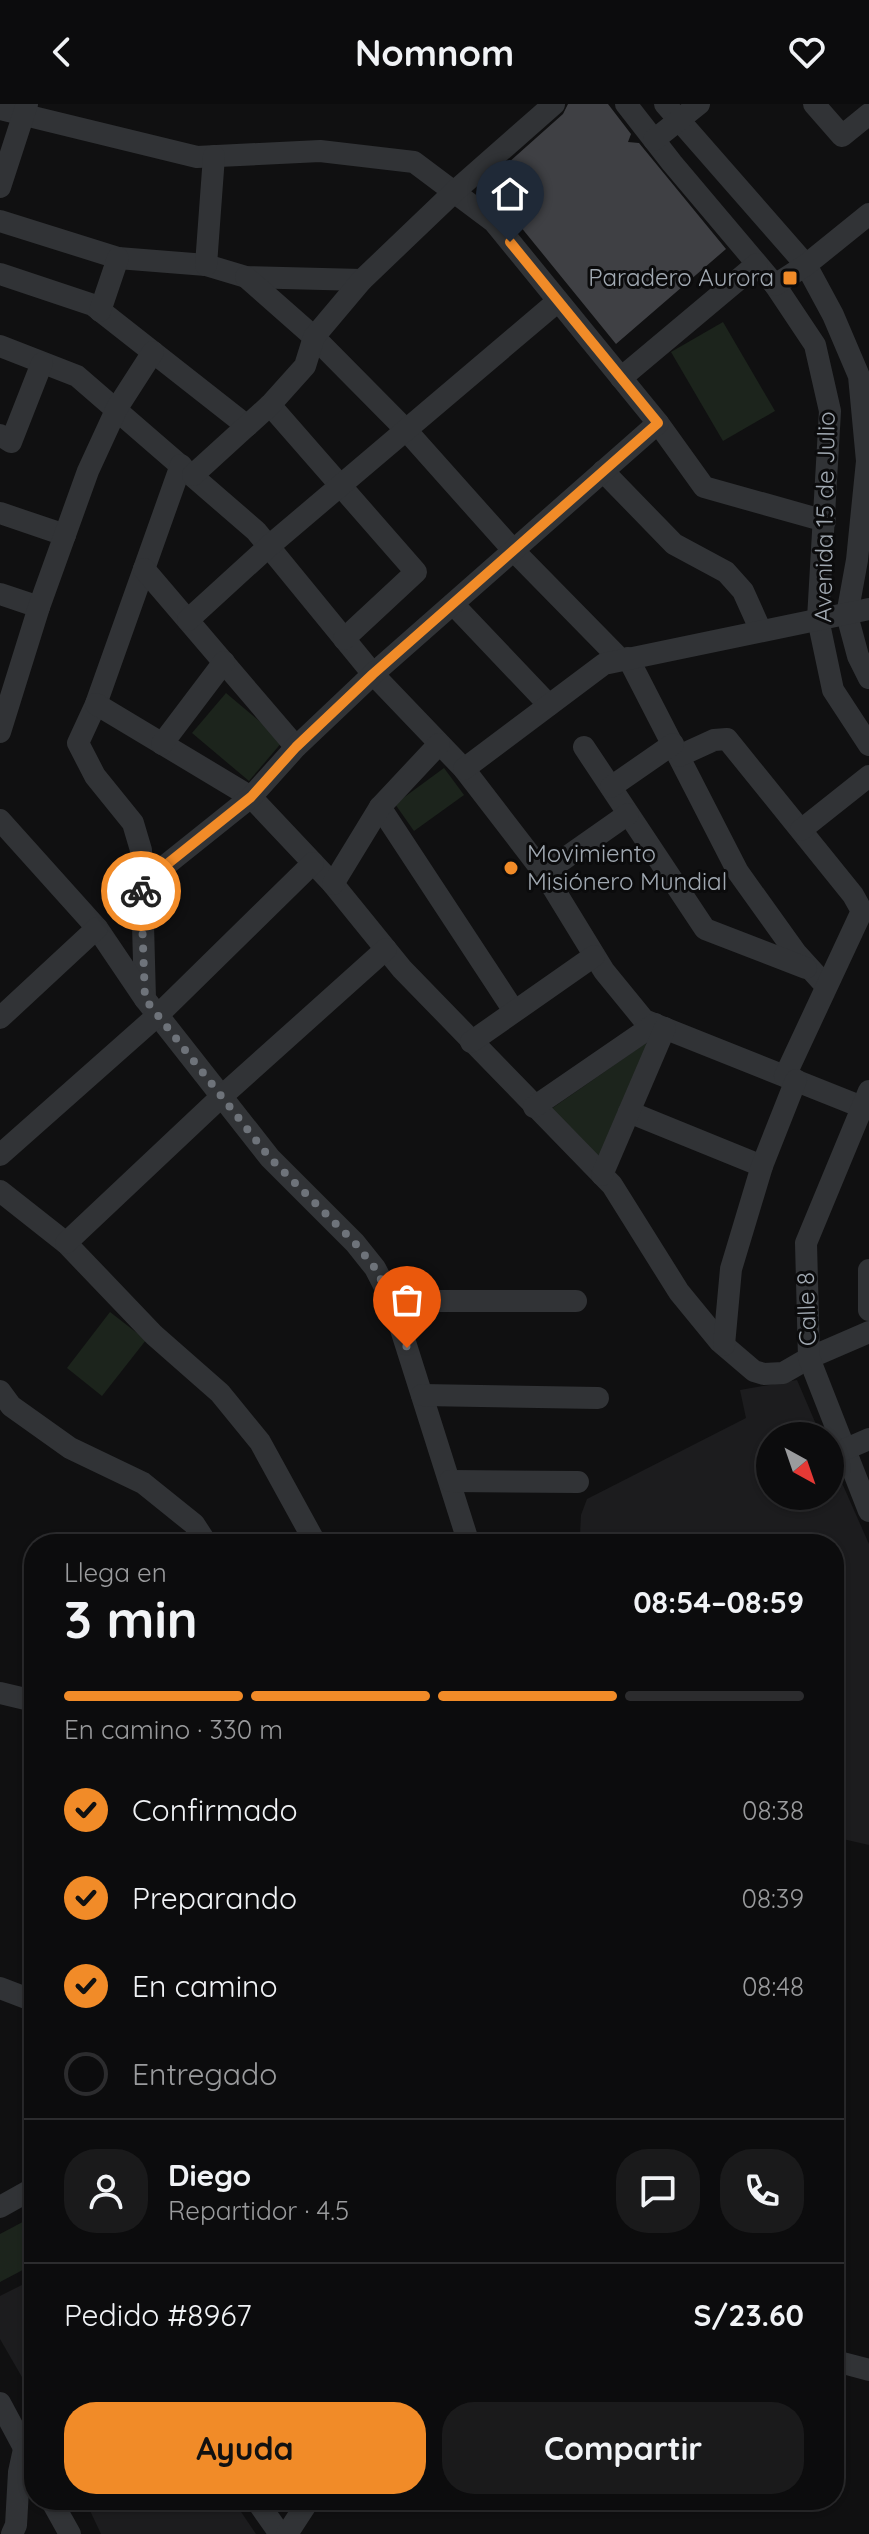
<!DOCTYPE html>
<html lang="es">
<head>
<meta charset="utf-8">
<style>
	body { margin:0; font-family:Quicksand,sans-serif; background:#1a1a1b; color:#f1f3f6; height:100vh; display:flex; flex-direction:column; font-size:30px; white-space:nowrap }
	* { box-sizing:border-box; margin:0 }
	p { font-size:26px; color:#9a9b9d }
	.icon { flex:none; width:44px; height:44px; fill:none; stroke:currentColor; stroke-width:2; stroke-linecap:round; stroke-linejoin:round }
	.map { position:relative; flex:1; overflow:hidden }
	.sheet { position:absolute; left:24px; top:1430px; width:820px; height:976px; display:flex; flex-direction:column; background:#0c0c0d; border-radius:32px; box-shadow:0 2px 6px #0004,0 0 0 2px #2c2c2e }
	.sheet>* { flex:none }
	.needle { width:52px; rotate:140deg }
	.buttons { position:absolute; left:756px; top:1318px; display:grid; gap:16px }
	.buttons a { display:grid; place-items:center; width:88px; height:88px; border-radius:50%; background:#0c0c0d; box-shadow:0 2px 6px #0004,0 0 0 2px #2c2c2e; font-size:40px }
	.pin { position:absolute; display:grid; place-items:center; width:68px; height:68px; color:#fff; margin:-82px -34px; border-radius:50% 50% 50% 0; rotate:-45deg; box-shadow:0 0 8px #0007 }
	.pin .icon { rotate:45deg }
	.courier { position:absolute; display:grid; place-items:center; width:80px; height:80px; margin:-40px; border:6px solid #f18b28; border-radius:50%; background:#fff; color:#222; box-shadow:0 2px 10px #0007 }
	.summary em { font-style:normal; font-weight:700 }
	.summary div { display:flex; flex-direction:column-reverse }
	.summary { display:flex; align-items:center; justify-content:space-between; height:136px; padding:0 40px }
	h1 { font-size:52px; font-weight:700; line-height:60px }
	.bar { display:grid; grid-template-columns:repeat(4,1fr); gap:12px 8px; align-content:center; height:96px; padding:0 40px }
	.bar i { height:10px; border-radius:6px; background:#2c2c2e }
	.bar .active { background:#f18b28 }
	.bar p { grid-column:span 4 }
	.line { display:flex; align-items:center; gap:20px; padding:0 40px; border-top:2px solid #2c2c2e }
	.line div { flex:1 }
	.round { display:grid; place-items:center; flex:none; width:84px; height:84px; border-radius:32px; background:#1a1a1b }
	ol { padding:0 40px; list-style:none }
	li { display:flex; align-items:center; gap:24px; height:88px }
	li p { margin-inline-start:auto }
	li .icon { padding:8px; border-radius:50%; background:#f18b28; color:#111; stroke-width:4 }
	li:last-child { color:#9a9b9d }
	li i { width:44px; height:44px; border:4px solid #2c2c2e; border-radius:50% }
	.button { display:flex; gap:16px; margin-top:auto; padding:16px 40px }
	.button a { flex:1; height:92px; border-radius:32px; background:#f18b28; color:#111; font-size:32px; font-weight:700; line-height:92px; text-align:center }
	.button a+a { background:#1a1a1b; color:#f1f3f6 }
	header { display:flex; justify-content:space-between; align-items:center; height:104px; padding:0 40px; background:#0c0c0d; font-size:36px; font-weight:700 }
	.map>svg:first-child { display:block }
	.built { fill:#1c1c1e }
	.green { fill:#1c241c }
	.building { fill:#3f4044 }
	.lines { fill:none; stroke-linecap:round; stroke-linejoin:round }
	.minor { stroke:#313336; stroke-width:22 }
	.done { stroke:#6e737a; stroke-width:8; stroke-dasharray:0 14.4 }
	.route { stroke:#f18b28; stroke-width:10 }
	.poi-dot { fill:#f18b28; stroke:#0b0b0c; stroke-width:3 }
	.labels { text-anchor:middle; stroke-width:6; stroke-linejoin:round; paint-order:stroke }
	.poi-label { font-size:24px; fill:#a1a9b2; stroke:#0b0b0c; text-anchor:end }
	.street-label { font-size:24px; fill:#a1a9b2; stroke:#0b0b0c }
</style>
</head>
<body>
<header><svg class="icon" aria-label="back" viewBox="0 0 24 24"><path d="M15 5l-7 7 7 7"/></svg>Nomnom<svg class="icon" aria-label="heart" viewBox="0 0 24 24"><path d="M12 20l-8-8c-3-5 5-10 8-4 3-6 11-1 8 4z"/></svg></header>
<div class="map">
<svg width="869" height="2430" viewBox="0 0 869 2430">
	<rect width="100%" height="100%" fill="#101011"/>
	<g class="built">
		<path d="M797 1276 821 1332H770V1392H830V1352L869 1440V1741L834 1733V1440H582L580 1431 581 1411 587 1395 746 1314 740 1286Z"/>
		<path d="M34 2175V2294L0 2235V2192Z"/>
		<path d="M85 2396H233L256 2430H101Z"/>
	</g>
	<g class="green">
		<path d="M723 218 775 307 723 337 671 248Z"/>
		<path d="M226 589 283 637 249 677 192 629Z"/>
		<path d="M444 664 464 691 414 727 395 700Z"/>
		<path d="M646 939 650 943 601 1051 596 1053 551 1005Z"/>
		<path d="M110 1208 146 1236 102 1292 67 1264Z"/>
		<path d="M34 2112V2160L0 2178V2130Z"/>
	</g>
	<path class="building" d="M568 0H608L631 30 628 38 639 39 726 145 616 240 503 101 481 83 563 10Z"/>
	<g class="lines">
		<g class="minor">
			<path d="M626 0 672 59 775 181 815 241 830 307 818 515 833 586 869 641"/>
			<path d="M665 0 806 161 833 211 859 272 867 357 857 456 847 511 858 552 869 574"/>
			<path d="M814 0 842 32 869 10"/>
			<path d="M0 5 197 53 320 47 414 58 494 118 658 319 704 383 825 417"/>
			<path d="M654 36 699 0"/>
			<path d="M0 83 27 0"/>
			<path d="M0 117 118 154 206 161 246 173 362 176"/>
			<path d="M206 161 214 52"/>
			<path d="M0 170 93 201 247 322"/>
			<path d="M246 173 314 233 406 326 513 446 621 556"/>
			<path d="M775 181 806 161 869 110"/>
			<path d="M100 207 118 154"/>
			<path d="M0 242 77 272 256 427 373 570 464 665 544 769 604 867 644 916 862 1003"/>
			<path d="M621 274 757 160"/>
			<path d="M270 301 416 468 344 535"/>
			<path d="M0 331 11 338 42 259"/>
			<path d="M181 361 96 600 78 639 95 672 133 719 141 746 145 895 270 1054 355 1139 375 1164 392 1197 469 1440"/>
			<path d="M603 367 674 440 726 468 743 487 761 527"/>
			<path d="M193 371 270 301 305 262 314 233 362 176 454 88 554 0"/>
			<path d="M0 409 65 431"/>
			<path d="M144 465 296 643"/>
			<path d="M0 490 39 503"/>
			<path d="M453 500 549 601"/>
			<path d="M188 516 268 443 558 197"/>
			<path d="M628 554 738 768 796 849 826 882"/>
			<path d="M96 600 251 693 333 780 402 865 612 1081 679 1188 720 1238 754 1267 764 1270 783 1269 809 1254 869 1228"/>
			<path d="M0 628 39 503 88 367 117 304 153 248"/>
			<path d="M162 640 224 558"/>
			<path d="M584 643 705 825 806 864"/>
			<path d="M679 652 714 636 727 635 853 791 862 807 785 972"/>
			<path d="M464 665 604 560 869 505"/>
			<path d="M611 683 673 640"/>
			<path d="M380 703 514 907"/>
			<path d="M0 716 97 824 145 895"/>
			<path d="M801 726 869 672"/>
			<path d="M544 769 628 710"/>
			<path d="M333 780 380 703 439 640"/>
			<path d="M141 781 251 693 296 643 373 570 658 319"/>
			<path d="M0 914 97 824"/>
			<path d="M471 938 594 852"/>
			<path d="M869 987 806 1139 809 1254 869 1407"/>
			<path d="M534 1003 655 920"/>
			<path d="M629 1008 762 1062"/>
			<path d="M0 1051 158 911 313 759"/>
			<path d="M602 1071 665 924"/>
			<path d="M0 1087 66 1139 154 1231 220 1289 260 1338 316 1440"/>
			<path d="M66 1139 221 993 386 845"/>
			<path d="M869 1166V1206"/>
			<path d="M392 1197H576"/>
			<path d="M724 1241 731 1165 762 1062 796 976"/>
			<path d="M0 1287 11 1302 70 1344 143 1379 194 1420 207 1440"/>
			<path d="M422 1291 598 1294"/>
			<path d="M846 1345 869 1335"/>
			<path d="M450 1377 578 1378"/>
			<path d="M0 1589 34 1597"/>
			<path d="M0 1884 34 1897"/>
			<path d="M0 2103 34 2084"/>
			<path d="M834 2262 843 2259 869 2266"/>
			<path d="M0 2299 30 2355"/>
			<path d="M51 2396 70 2430"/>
			<path d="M256 2396 280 2430"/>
			<path d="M12 2430 16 2421 19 2368 24 2345"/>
			<path d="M287 2430 309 2396"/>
		</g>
	</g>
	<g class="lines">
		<path class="done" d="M141 787 145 895 270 1054 355 1139 375 1164 392 1197 407 1244"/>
		<path class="route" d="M141 787V781L251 693 296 643 373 570 658 319 510 138"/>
	</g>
	<g class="poi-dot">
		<rect x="782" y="166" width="16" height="16" rx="4"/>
		<circle cx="511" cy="764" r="8"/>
	</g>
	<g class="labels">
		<g class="poi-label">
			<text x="774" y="182">Paradero Aurora</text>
			<text x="527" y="758" text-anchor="start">Movimiento<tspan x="527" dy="28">Misiónero Mundial</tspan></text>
		</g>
		<g class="street-label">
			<text transform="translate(825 413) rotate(-89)" y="8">Avenida 15 de Julio</text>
			<text transform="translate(807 1205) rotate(-92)" y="8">Calle 8</text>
		</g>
	</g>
</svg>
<div class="buttons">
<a><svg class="needle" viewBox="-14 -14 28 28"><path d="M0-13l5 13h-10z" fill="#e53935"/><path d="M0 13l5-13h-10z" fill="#9a9b9d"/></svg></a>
</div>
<div class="pin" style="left:407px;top:1244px;background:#ea580c"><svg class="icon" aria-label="bag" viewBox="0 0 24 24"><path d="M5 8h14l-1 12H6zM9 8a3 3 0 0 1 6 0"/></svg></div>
<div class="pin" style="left:510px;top:138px;background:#1f2937"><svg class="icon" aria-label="home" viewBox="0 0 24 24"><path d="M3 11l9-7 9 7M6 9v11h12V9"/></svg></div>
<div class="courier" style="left:141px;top:787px"><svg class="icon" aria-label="bike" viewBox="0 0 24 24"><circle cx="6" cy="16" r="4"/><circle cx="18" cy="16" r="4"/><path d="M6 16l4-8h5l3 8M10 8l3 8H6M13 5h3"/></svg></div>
<section class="sheet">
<div class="summary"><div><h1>3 min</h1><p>Llega en</p></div><em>08:54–08:59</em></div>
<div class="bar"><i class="active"></i><i class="active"></i><i class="active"></i><i></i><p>En camino · 330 m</p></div>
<ol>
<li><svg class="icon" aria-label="check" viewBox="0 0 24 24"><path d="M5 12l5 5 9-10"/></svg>Confirmado<p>08:38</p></li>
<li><svg class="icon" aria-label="check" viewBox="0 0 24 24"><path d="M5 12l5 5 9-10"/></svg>Preparando<p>08:39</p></li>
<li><svg class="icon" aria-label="check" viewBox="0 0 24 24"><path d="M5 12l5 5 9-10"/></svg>En camino<p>08:48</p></li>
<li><i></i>Entregado</li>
</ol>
<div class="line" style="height:144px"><a class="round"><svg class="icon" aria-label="person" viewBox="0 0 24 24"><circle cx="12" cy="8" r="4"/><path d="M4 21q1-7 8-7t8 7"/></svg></a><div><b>Diego</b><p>Repartidor · 4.5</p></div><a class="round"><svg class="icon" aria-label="chat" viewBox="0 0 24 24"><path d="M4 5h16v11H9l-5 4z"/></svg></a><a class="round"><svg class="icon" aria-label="phone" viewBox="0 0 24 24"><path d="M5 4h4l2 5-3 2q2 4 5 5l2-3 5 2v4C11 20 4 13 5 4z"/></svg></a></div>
<div class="line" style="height:104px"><div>Pedido #8967</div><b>S/23.60</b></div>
<div class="button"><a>Ayuda</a><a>Compartir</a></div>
</section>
</div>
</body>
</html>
